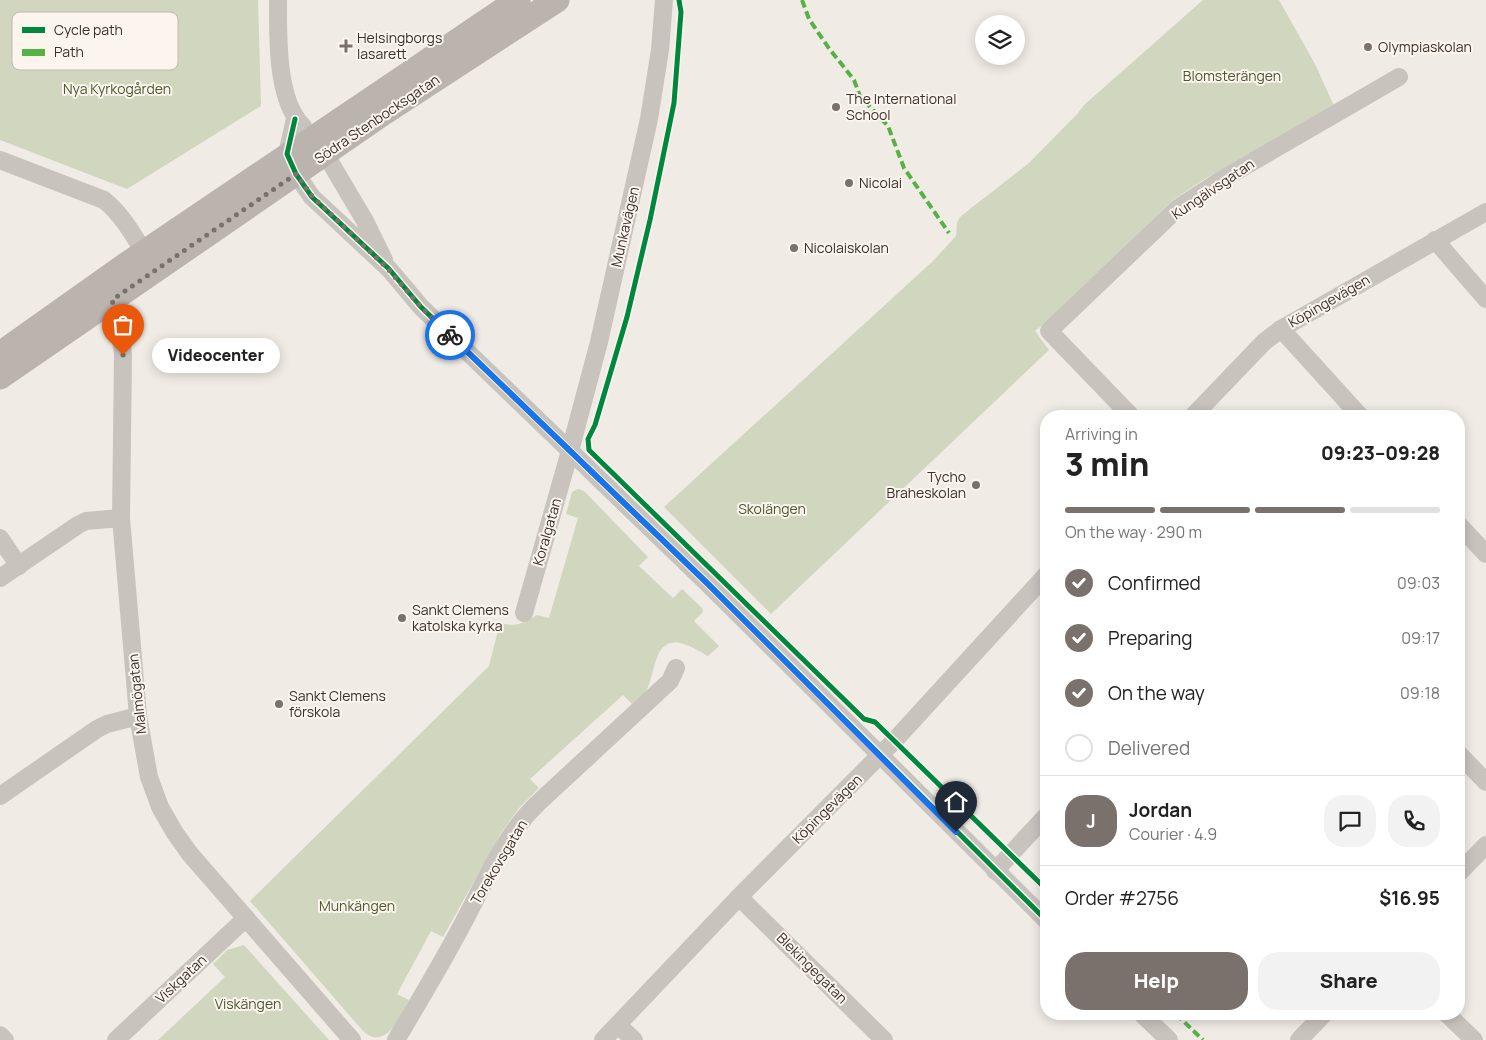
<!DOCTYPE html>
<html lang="en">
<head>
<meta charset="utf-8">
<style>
	body { margin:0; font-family:Manrope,sans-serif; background:#f2f2f2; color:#222; height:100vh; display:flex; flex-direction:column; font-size:19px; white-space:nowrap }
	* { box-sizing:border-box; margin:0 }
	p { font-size:16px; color:#767676 }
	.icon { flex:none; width:28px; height:28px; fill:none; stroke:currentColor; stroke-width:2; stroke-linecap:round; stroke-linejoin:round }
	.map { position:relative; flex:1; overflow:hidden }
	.side { position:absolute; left:1040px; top:410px; width:425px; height:610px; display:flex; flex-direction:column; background:#fff; border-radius:20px; box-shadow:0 2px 12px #0003 }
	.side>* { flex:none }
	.controls { position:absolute; left:975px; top:15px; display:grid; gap:10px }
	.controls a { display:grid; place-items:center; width:50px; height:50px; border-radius:50%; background:#fff; box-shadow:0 2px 12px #0003; font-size:25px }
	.pin { position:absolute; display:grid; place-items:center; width:42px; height:42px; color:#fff; margin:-51px -21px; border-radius:50% 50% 50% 0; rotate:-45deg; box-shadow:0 0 5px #0007 }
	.pin .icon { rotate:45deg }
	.courier { position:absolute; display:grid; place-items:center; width:50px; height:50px; margin:-25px; border:4px solid #1a73e8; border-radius:50%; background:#fff; color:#222; box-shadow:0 1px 6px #0007 }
	.bubble { position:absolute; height:35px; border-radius:18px; background:#fff; box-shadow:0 2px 12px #0003; font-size:16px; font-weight:800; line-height:35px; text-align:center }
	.overview em { font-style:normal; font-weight:800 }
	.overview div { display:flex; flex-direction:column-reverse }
	.overview { display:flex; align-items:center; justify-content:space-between; height:85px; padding:0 25px }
	h1 { font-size:32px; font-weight:800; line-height:38px }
	.bar { display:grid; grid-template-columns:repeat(4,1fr); gap:8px 5px; align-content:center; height:60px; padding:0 25px }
	.bar i { height:6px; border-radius:4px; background:#e0e0e0 }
	.bar .selected { background:#7a716c }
	.bar p { grid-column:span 4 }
	.line { display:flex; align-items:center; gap:12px; padding:0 25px; border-top:1px solid #e0e0e0 }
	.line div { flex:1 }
	.round { display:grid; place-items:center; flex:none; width:52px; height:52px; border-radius:20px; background:#f2f2f2 }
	ol { padding:0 25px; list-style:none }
	li { display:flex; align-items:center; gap:15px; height:55px }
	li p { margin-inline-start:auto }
	li .icon { padding:5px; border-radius:50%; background:#7a716c; color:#fff; stroke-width:4 }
	li:last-child { color:#767676 }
	li i { width:28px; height:28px; border:2px solid #e0e0e0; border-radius:50% }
	.button { display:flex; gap:10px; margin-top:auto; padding:10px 25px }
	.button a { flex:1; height:58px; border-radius:20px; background:#7a716c; color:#fff; font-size:20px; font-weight:800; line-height:58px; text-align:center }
	.button a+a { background:#f2f2f2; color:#222 }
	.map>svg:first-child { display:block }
	.green { fill:#d1d6bf }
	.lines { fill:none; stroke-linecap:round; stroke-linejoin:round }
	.street { stroke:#c9c3be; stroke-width:18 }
	.secondary { stroke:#bab3ae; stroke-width:25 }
	.quiet { stroke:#57b246; stroke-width:4; stroke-dasharray:8 4; stroke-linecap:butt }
	.cycleway-casing { stroke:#fbf5ee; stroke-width:8 }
	.cycleway { stroke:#00873e; stroke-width:5 }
	.done { stroke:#7a716c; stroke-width:5; stroke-dasharray:0 9 }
	.route { stroke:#1a73e8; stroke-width:6 }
	.poi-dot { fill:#7a716c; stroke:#fbf5ee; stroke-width:2 }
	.labels { text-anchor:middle; stroke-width:4; stroke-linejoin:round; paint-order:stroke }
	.poi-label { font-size:14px; fill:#3b302b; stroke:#fbf5ee; text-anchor:start }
	.park-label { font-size:14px; fill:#4a5a2e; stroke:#fbf5ee }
	.street-label { font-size:14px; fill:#3b302b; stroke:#fbf5ee }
	.key { fill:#fbf5ee; stroke:#c1bab4; stroke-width:1 }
	.key-label { font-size:14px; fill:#3b302b }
</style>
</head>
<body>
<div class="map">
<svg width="1486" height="1040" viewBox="0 0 1486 1040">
	<rect width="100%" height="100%" fill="#f0ebe5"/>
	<g class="green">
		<path d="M0 0H258L261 106 127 189 0 140Z"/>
		<path d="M1203 0H1279L1315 64 1334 106 1203 180 1173 200 1056 314 1035 331 1049 350 771 614 664 507 933 261 956 236 957 222 961 216 1029 163 1078 113 1084 105Z"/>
		<path d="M578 489 584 491 648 557 639 566 673 598 682 589 702 608 703 612 694 621 719 646 708 656C700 652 690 645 680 643 645 637 661 696 632 704L623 695 530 779 539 788 519 808 501 833 443 937 431 931 397 994 409 1000C402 1013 392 1040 373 1037 369 1036 366 1033 363 1031L250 901 489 666 500 623C518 627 522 624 537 615L549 618 578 518 566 514 572 492Z"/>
		<path d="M244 945 329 1040H158L225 977 213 964 227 950Z"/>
	</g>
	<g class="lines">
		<g class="street">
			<path d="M278 0C278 35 276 101 303 126"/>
			<path d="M295 119 287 154 296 174 312 197 389 269 421 307 707 583 1046 920"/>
			<path d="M320 145 365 221 384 260"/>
			<path d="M0 160 104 200C124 216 137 241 150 263"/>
			<path d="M1435 240 1486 299"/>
			<path d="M107 291C117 310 121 333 123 355L121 518 138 716 149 777 160 807 175 833 190 854 352 1040"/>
			<path d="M1281 329 1360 416"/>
			<path d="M1131 416 1049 331 1178 208 1221 180 1399 77"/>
			<path d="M1193 416 1264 342 1281 329 1486 212"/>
			<path d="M1459 525 1486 554"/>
			<path d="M0 538 19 566"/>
			<path d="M0 578 78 525 86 521 121 518"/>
			<path d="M524 613 570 451 599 342 649 119 660 50 664 0"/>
			<path d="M1459 754 1486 782"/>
			<path d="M0 796 97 729 107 724 138 716"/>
			<path d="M995 871 1046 816"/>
			<path d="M1459 873 1486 845"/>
			<path d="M739 897 884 1040"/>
			<path d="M1142 1014 1169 1040"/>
			<path d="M1447 1014 1474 1040"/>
			<path d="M618 1025 634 1040"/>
			<path d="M0 1035 5 1040"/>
			<path d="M116 1040 246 918"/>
			<path d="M396 1040C418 1003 441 965 461 927 484 885 502 838 537 804L670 681 676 668"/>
			<path d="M603 1040 739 897 894 741 1046 575"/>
			<path d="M1299 1040 1324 1014"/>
		</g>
		<g class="secondary">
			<path d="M0 354 127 264 518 0"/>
			<path d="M0 377 385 112 557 0"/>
		</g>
		<g class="quiet">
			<path d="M802 0 809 19 828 47 854 80 860 96 888 126 904 168 949 233"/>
			<path d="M1176 1014 1203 1040"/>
		</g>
		<defs>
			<g id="cycleway">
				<path d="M679 0 681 12 674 103 650 220 627 317 595 425 588 439 589 450 864 719 875 722 1046 889"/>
				<path d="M295 119 287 154 296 174 312 197 389 269 421 307 707 583 1046 920"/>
			</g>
		</defs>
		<use href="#cycleway" class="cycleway-casing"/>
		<use href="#cycleway" class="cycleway"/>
	</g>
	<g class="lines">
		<path class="done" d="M123 355 121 334 112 300 296 174 312 196 388 269 421 307 450 335"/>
		<path class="route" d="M450 335 707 583 956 832"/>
	</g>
	<g class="poi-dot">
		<path d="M343.5 38.5h5v5h5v5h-5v5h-5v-5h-5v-5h5z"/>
		<circle cx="1368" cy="47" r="5"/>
		<circle cx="836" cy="107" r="5"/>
		<circle cx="849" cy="183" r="5"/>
		<circle cx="794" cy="248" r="5"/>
		<circle cx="976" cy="485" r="5"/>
		<circle cx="402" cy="618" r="5"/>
		<circle cx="279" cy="704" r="5"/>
	</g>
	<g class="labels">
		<g class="poi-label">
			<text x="357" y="43">Helsingborgs<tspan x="357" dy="16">lasarett</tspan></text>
			<text x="1378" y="52">Olympiaskolan</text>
			<text x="846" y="104">The International<tspan x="846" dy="16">School</tspan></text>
			<text x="859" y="188">Nicolai</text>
			<text x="804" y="253">Nicolaiskolan</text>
			<text x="966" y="482" text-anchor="end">Tycho<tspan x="966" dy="16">Braheskolan</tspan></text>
			<text x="412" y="615">Sankt Clemens<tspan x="412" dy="16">katolska kyrka</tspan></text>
			<text x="289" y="701">Sankt Clemens<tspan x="289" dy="16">förskola</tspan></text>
		</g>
		<g class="park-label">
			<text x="1232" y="81">Blomsterängen</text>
			<text x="117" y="94">Nya Kyrkogården</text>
			<text x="772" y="514">Skolängen</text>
			<text x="357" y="911">Munkängen</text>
			<text x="248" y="1009">Viskängen</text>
		</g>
		<g class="street-label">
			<text transform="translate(377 119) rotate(-34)" y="5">Södra Stenbocksgatan</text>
			<text transform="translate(1213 189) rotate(-34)" y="5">Kungälvsgatan</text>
			<text transform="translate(625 227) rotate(-77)" y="5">Munkavägen</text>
			<text transform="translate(1329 301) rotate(-30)" y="5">Köpingevägen</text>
			<text transform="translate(547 532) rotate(-74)" y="5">Koralgatan</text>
			<text transform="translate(137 694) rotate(-96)" y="5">Malmögatan</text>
			<text transform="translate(827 809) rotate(-45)" y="5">Köpingevägen</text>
			<text transform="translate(499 862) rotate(-59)" y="5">Torekovsgatan</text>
			<text transform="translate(812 968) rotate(45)" y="5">Blekingegatan</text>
			<text transform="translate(181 979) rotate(-43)" y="5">Viskgatan</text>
		</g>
	</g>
	<rect x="12" y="12" width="166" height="58" rx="8" class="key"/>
	<rect x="22" y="27" width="23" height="6" fill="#00873e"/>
	<rect x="22" y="49" width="23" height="7" fill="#57b246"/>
	<g class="key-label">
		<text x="54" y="35">Cycle path</text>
		<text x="54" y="57">Path</text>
	</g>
</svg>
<div class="controls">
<a><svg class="icon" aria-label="layers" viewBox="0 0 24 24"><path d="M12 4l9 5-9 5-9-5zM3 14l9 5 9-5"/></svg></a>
</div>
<div class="pin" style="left:123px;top:355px;background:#ea580c"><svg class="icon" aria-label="bag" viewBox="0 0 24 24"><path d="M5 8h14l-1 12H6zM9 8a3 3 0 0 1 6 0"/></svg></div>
<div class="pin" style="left:956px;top:832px;background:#1f2937"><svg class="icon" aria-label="home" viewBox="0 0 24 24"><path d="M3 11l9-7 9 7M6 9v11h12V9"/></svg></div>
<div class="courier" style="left:450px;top:335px"><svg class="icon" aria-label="bike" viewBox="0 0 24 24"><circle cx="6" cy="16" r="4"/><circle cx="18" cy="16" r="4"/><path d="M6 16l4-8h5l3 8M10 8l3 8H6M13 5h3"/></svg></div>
<div class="bubble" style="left:152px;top:338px;width:128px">Videocenter</div>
<section class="side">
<div class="overview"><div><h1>3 min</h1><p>Arriving in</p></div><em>09:23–09:28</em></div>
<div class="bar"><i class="selected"></i><i class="selected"></i><i class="selected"></i><i></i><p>On the way · 290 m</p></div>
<ol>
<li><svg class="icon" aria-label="check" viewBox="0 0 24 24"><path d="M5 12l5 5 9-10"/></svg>Confirmed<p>09:03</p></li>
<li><svg class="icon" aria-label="check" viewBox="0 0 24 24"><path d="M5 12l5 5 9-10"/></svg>Preparing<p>09:17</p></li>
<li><svg class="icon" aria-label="check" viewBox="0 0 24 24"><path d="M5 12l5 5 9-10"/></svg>On the way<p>09:18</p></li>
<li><i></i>Delivered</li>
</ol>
<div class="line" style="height:90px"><b class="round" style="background:#7a716c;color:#fff">J</b><div><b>Jordan</b><p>Courier · 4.9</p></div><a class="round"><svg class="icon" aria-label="chat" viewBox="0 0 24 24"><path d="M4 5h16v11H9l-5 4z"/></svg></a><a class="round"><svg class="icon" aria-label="phone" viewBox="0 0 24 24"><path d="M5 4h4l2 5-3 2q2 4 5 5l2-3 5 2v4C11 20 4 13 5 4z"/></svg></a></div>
<div class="line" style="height:65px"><div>Order #2756</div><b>$16.95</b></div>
<div class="button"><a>Help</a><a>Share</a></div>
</section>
</div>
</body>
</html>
